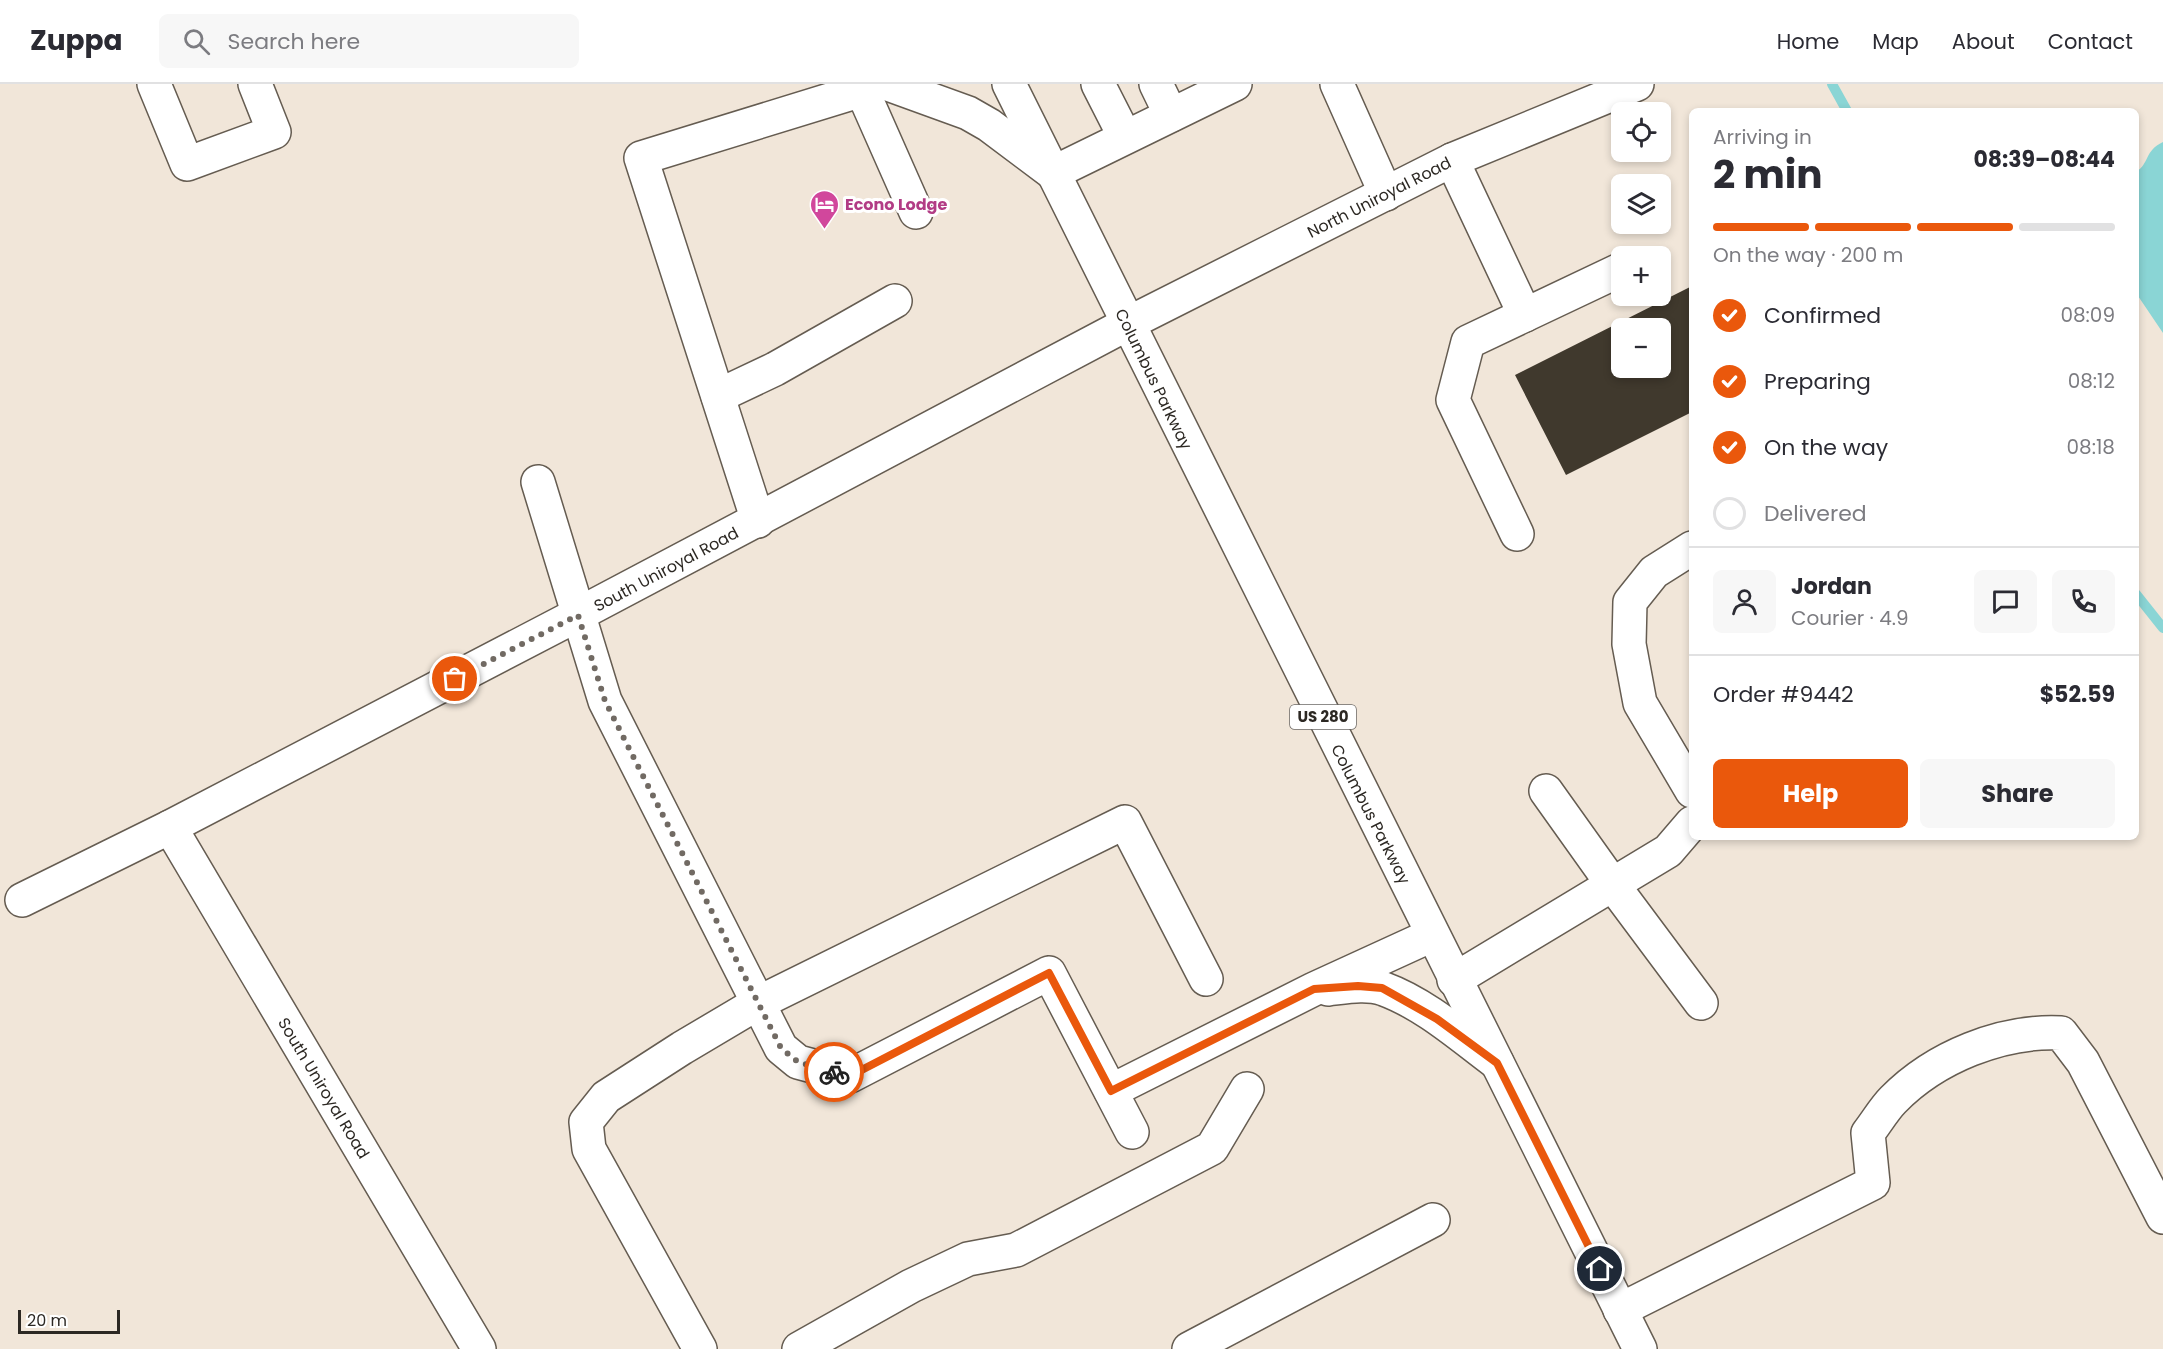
<!DOCTYPE html>
<html lang="en">
<head>
<meta charset="utf-8">
<style>
	body { margin:0; font-family:Poppins,sans-serif; background:#f7f7f7; color:#2b2b33; height:100vh; display:flex; flex-direction:column; font-size:22px; white-space:nowrap }
	* { box-sizing:border-box; margin:0 }
	p { font-size:20px; color:#7c7c81 }
	.icon { flex:none; width:33px; height:33px; fill:none; stroke:currentColor; stroke-width:2; stroke-linecap:round; stroke-linejoin:round }
	.map { position:relative; flex:1; overflow:hidden }
	.drawer { position:absolute; left:1689px; top:24px; width:450px; height:732px; display:flex; flex-direction:column; background:#fff; border-radius:9px; box-shadow:0 3px 9px #0003 }
	.drawer>* { flex:none }
	.controls { position:absolute; left:1611px; top:18px; display:grid; gap:12px }
	.controls a { display:grid; place-items:center; width:60px; height:60px; border-radius:9px; background:#fff; box-shadow:0 3px 9px #0003; font-size:30px }
	.scale { position:absolute; left:18px; bottom:15px; width:102px; box-sizing:border-box; padding-left:6px; border:3px solid #2c2823; border-top:0; font-size:16px; line-height:21px; white-space:nowrap; color:#2c2823; -webkit-text-stroke:4px #fff; paint-order:stroke }
	.pin { position:absolute; display:grid; place-items:center; width:51px; height:51px; color:#fff; margin:-26px; border:3px solid #fff; border-radius:50%; box-shadow:0 2px 6px #0007 }
	.courier { position:absolute; display:grid; place-items:center; width:60px; height:60px; margin:-30px; border:4px solid #ea580c; border-radius:50%; background:#fff; color:#222; box-shadow:0 2px 8px #0007 }
	.head em { font-style:normal; font-weight:700 }
	.head div { display:flex; flex-direction:column-reverse }
	.head { display:flex; align-items:center; justify-content:space-between; height:102px; padding:0 24px }
	h1 { font-size:39px; font-weight:700; line-height:45px }
	.bar { display:grid; grid-template-columns:repeat(4,1fr); gap:9px 6px; align-content:center; height:72px; padding:0 24px }
	.bar i { height:8px; border-radius:4px; background:#e1e1e2 }
	.bar .selected { background:#ea580c }
	.bar p { grid-column:span 4 }
	.line { display:flex; align-items:center; gap:15px; padding:0 24px; border-top:2px solid #e1e1e2 }
	.line div { flex:1 }
	.round { display:grid; place-items:center; flex:none; width:63px; height:63px; border-radius:9px; background:#f7f7f7 }
	ol { padding:0 24px; list-style:none }
	li { display:flex; align-items:center; gap:18px; height:66px }
	li p { margin-inline-start:auto }
	li .icon { padding:6px; border-radius:50%; background:#ea580c; color:#fff; stroke-width:4 }
	li:last-child { color:#7c7c81 }
	li i { width:33px; height:33px; border:3px solid #e1e1e2; border-radius:50% }
	.button { display:flex; gap:12px; margin-top:auto; padding:12px 24px }
	.button a { flex:1; height:69px; border-radius:9px; background:#ea580c; color:#fff; font-size:24px; font-weight:700; line-height:69px; text-align:center }
	.button a+a { background:#f7f7f7; color:#2b2b33 }
	header { display:flex; align-items:center; gap:36px; box-sizing:border-box; height:84px; padding:0 30px; background:#fff; border-bottom:2px solid #e1e1e2 }
	header strong { font-size:28px }
	nav { display:flex; gap:33px; margin-inline-start:auto; font-size:21px }
	.search { width:420px; height:54px; background:#f7f7f7; display:flex; align-items:center; gap:15px; box-sizing:border-box; padding:0 21px; border-radius:9px; color:#7c7c81; font-size:22px }
	.map>svg:first-child { display:block }
	.water { fill:#8ad5d5 }
	.lines { fill:none; stroke-linecap:round; stroke-linejoin:round }
	.stream { stroke:#8ad5d5; stroke-width:10 }
	.building { fill:#40392d; fill-rule:evenodd }
	.minor-casing { stroke:#655c51; stroke-width:36 }
	.highway-casing { stroke:#655c51; stroke-width:36 }
	.minor { stroke:#fff; stroke-width:33 }
	.highway { stroke:#fff; stroke-width:33 }
	.done { stroke:#716a63; stroke-width:6; stroke-dasharray:0 10.8 }
	.route { stroke:#ea580c; stroke-width:8 }
	.labels { text-anchor:middle; stroke-width:6; stroke-linejoin:round; paint-order:stroke }
	.shield { fill:#fff; stroke:#6b6865; stroke-width:1.5 }
	.shield-label { font-size:15px; font-weight:bold; fill:#2c2823 }
	.street-label { font-size:16px; fill:#2c2823; stroke:#fff }
	.hotel-label { font-size:16px; font-weight:bold; fill:#b23c85; stroke:#fff; text-anchor:start }
</style>
</head>
<body>
<header>
<strong>Zuppa</strong>
<div class="search"><svg class="icon" aria-label="search" viewBox="0 0 24 24"><circle cx="10" cy="10" r="6"/><path d="M15 15l6 6"/></svg>Search here</div>
<nav><a>Home</a><a>Map</a><a>About</a><a>Contact</a></nav>
</header>
<div class="map">
<svg width="2163" height="1265" viewBox="0 0 2163 1265">
	<rect width="100%" height="100%" fill="#f1e6d9"/>
	<path class="water" d="M2163 58V249L2136 209V88C2150 79 2144 67 2163 58Z"/>
	<g class="lines">
		<g class="stream">
			<path d="M1832 0 1847 27"/>
			<path d="M2136 510 2163 544"/>
		</g>
	</g>
	<path class="building" d="M1692 202V328L1566 391 1515 291ZM1622 244H1660V284H1622Z"/>
	<g class="lines">
		<defs>
			<g id="minor">
				<path d="M154 0 187 80 274 48 255 0"/>
				<path d="M888 0 968 29 989 41 1053 89 1235 0"/>
				<path d="M1098 0 1125 53"/>
				<path d="M1156 0 1171 31"/>
				<path d="M1337 0 1386 110"/>
				<path d="M1452 76 1525 231"/>
				<path d="M718 312 775 285 895 217"/>
				<path d="M538 398 605 617 781 964 798 978 850 992 1049 889 1132 1048"/>
				<path d="M758 437 641 74 862 6 916 128"/>
				<path d="M1517 450 1453 316 1468 258 1622 185"/>
				<path d="M1692 464 1654 488 1630 518 1629 560 1640 619 1692 707"/>
				<path d="M1546 707 1613 801 1701 919"/>
				<path d="M170 743 479 1265"/>
				<path d="M22 816 170 743 577 531 1127 240 1452 76 1637 0"/>
				<path d="M1454 896 1668 767 1692 739"/>
				<path d="M1328 905C1346 903 1366 899 1384 905 1425 920 1462 953 1497 979"/>
				<path d="M1111 1007 1314 905 1432 851"/>
				<path d="M1620 1226 1873 1099 1868 1049C1876 1039 1884 1025 1893 1016 1935 973 2002 946 2061 949L2083 978 2163 1133"/>
				<path d="M700 1265 589 1065 586 1038 606 1013 682 964 758 919 1125 738 1206 895"/>
				<path d="M799 1265 911 1202 968 1175 1016 1166 1212 1064 1247 1005"/>
				<path d="M1189 1265 1433 1136"/>
			</g>
			<path id="highway" d="M1009 0 1640 1265"/>
		</defs>
		<use href="#minor" class="minor-casing"/>
		<use href="#highway" class="highway-casing"/>
		<use href="#minor" class="minor"/>
		<use href="#highway" class="highway"/>
	</g>
	<g class="lines">
		<path class="done" d="M455 595 578 531 605 617 781 964 798 978 834 988"/>
		<path class="route" d="M834 988 850 992 1049 889 1111 1007 1314 905 1358 902 1382 904 1437 935 1497 979 1600 1185"/>
	</g>
	<defs>
		<symbol id="hotel-pin" viewBox="-11 -11 22 30"><path d="M0 17L-7.5 6A9.5 9.5 0 1 1 7.5 6Z" fill="#d1479c" stroke="#fff"/><path d="M-6-4.5h1.5V1H6V5H4.5V3h-9V5H-6ZM-4 0a1.8 1.8 0 1 1 3.6 0ZM.5 0V-2.5h3Q6-2.5 6 0Z" fill="#fff"/></symbol>
	</defs>
	<g fill-rule="evenodd">
		<use href="#hotel-pin" x="808" y="104" width="33" height="45"/>
	</g>
	<g class="labels">
		<rect class="shield" x="1290" y="621" width="66" height="24" rx="4.5"/>
		<g class="shield-label">
			<text x="1323" y="638">US 280</text>
		</g>
		<g class="street-label">
			<text transform="translate(1379 113) rotate(-27)" y="6">North Uniroyal Road</text>
			<text transform="translate(1154 295) rotate(64)" y="6">Columbus Parkway</text>
			<text transform="translate(666 485) rotate(-28)" y="6">South Uniroyal Road</text>
			<text transform="translate(1371 730) rotate(63)" y="6">Columbus Parkway</text>
			<text transform="translate(324 1004) rotate(59)" y="6">South Uniroyal Road</text>
		</g>
		<g class="hotel-label">
			<text x="845" y="126">Econo Lodge</text>
		</g>
	</g>
</svg>
<div class="controls">
<a><svg class="icon" aria-label="locate" viewBox="0 0 24 24"><circle cx="12" cy="12" r="6"/><path d="M12 2v4M12 18v4M2 12h4M18 12h4"/></svg></a>
<a><svg class="icon" aria-label="layers" viewBox="0 0 24 24"><path d="M12 4l9 5-9 5-9-5zM3 14l9 5 9-5"/></svg></a>
<a>+</a>
<a>−</a>
</div>
<div class="scale">20 m</div>
<div class="pin" style="left:455px;top:595px;background:#ea580c"><svg class="icon" aria-label="bag" viewBox="0 0 24 24"><path d="M5 8h14l-1 12H6zM9 8a3 3 0 0 1 6 0"/></svg></div>
<div class="pin" style="left:1600px;top:1185px;background:#1f2937"><svg class="icon" aria-label="home" viewBox="0 0 24 24"><path d="M3 11l9-7 9 7M6 9v11h12V9"/></svg></div>
<div class="courier" style="left:834px;top:988px"><svg class="icon" aria-label="bike" viewBox="0 0 24 24"><circle cx="6" cy="16" r="4"/><circle cx="18" cy="16" r="4"/><path d="M6 16l4-8h5l3 8M10 8l3 8H6M13 5h3"/></svg></div>
<section class="drawer">
<div class="head"><div><h1>2 min</h1><p>Arriving in</p></div><em>08:39–08:44</em></div>
<div class="bar"><i class="selected"></i><i class="selected"></i><i class="selected"></i><i></i><p>On the way · 200 m</p></div>
<ol>
<li><svg class="icon" aria-label="check" viewBox="0 0 24 24"><path d="M5 12l5 5 9-10"/></svg>Confirmed<p>08:09</p></li>
<li><svg class="icon" aria-label="check" viewBox="0 0 24 24"><path d="M5 12l5 5 9-10"/></svg>Preparing<p>08:12</p></li>
<li><svg class="icon" aria-label="check" viewBox="0 0 24 24"><path d="M5 12l5 5 9-10"/></svg>On the way<p>08:18</p></li>
<li><i></i>Delivered</li>
</ol>
<div class="line" style="height:108px"><a class="round"><svg class="icon" aria-label="person" viewBox="0 0 24 24"><circle cx="12" cy="8" r="4"/><path d="M4 21q1-7 8-7t8 7"/></svg></a><div><b>Jordan</b><p>Courier · 4.9</p></div><a class="round"><svg class="icon" aria-label="chat" viewBox="0 0 24 24"><path d="M4 5h16v11H9l-5 4z"/></svg></a><a class="round"><svg class="icon" aria-label="phone" viewBox="0 0 24 24"><path d="M5 4h4l2 5-3 2q2 4 5 5l2-3 5 2v4C11 20 4 13 5 4z"/></svg></a></div>
<div class="line" style="height:78px"><div>Order #9442</div><b>$52.59</b></div>
<div class="button"><a>Help</a><a>Share</a></div>
</section>
</div>
</body>
</html>
